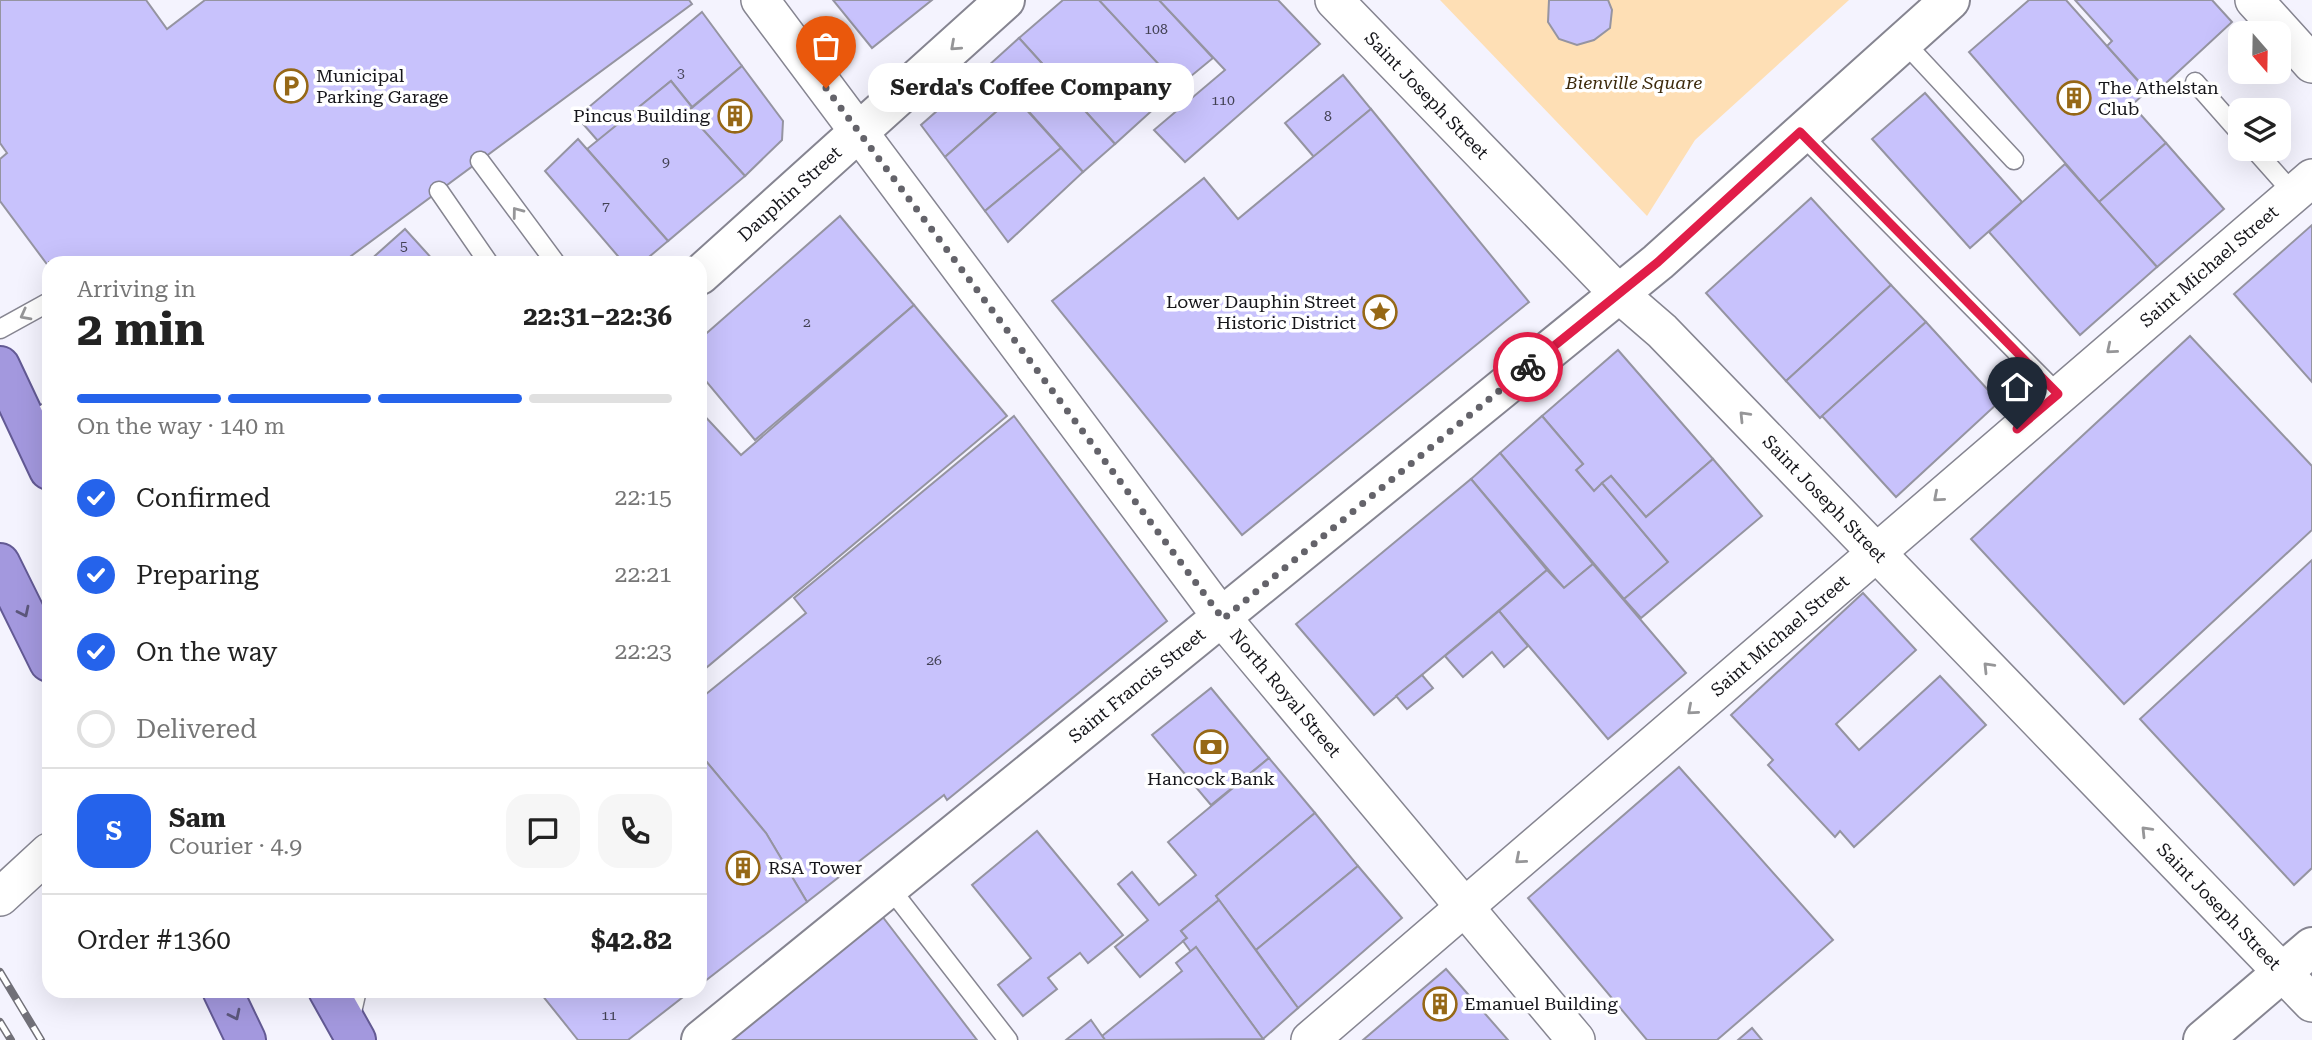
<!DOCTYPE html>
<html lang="en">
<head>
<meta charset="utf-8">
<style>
	body { margin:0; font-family:"Roboto Serif",serif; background:#f6f6f6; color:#222; height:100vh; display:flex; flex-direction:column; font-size:26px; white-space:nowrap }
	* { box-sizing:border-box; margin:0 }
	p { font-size:23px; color:#767676 }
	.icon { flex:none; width:38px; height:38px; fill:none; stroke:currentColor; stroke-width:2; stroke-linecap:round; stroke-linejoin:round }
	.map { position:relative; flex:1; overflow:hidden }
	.sheet { position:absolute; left:42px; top:256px; width:665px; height:742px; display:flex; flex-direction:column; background:#fff; border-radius:21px; box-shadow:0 7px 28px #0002 }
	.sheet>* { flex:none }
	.needle { width:46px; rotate:160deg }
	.tools { position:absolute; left:2228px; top:21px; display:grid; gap:14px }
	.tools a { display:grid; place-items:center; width:63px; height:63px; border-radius:14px; background:#fff; box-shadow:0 7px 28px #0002; font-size:35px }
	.pin { position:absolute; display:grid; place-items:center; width:60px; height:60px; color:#fff; margin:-72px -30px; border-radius:50% 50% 50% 0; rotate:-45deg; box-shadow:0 0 7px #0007 }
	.pin .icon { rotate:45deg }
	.courier { position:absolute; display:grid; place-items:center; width:70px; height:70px; margin:-35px; border:5px solid #e11d48; border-radius:50%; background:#fff; color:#222; box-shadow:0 2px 9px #0007 }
	.bubble { position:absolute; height:49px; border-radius:21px; background:#fff; box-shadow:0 7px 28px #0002; font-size:23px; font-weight:700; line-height:49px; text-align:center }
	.headline em { font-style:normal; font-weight:700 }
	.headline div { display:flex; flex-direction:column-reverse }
	.headline { display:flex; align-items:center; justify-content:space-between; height:119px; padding:0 35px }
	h1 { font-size:46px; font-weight:700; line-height:52px }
	.bar { display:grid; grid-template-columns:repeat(4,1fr); gap:10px 7px; align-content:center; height:84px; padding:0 35px }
	.bar i { height:9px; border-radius:5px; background:#e0e0e0 }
	.bar .selected { background:#2563eb }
	.bar p { grid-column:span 4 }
	.line { display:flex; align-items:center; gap:18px; padding:0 35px; border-top:2px solid #e0e0e0 }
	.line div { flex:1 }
	.round { display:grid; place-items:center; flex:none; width:74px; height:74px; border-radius:21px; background:#f6f6f6 }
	ol { padding:0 35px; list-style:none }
	li { display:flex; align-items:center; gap:21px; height:77px }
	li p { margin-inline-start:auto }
	li .icon { padding:7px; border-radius:50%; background:#2563eb; color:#fff; stroke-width:4 }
	li:last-child { color:#767676 }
	li i { width:38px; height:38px; border:4px solid #e0e0e0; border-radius:50% }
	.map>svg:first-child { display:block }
	.green { fill:#fedfb5 }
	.building { fill:#c8c2fc; stroke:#9594a1; stroke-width:2 }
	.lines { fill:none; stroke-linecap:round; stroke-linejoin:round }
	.service-casing { stroke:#868591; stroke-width:21 }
	.minor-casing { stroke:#868591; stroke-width:40 }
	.tertiary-casing { stroke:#868591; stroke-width:42 }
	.trunk-casing { stroke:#635a94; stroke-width:42 }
	.service { stroke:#fff; stroke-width:18 }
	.minor { stroke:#fff; stroke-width:37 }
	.tertiary { stroke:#fff; stroke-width:38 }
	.trunk { stroke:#a398de; stroke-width:38 }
	.rail-casing { stroke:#717078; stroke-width:8 }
	.rail { stroke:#fff; stroke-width:5; stroke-dasharray:16; stroke-linecap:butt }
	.oneway { stroke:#969698 }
	.oneway2 { stroke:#5c577c }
	.done { stroke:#64636a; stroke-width:7; stroke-dasharray:0 12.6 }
	.route { stroke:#e11d48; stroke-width:9 }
	.labels { text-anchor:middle; stroke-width:7; stroke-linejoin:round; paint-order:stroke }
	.number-label { font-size:14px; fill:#424153 }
	.poi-label { font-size:18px; fill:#16161b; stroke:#fff; text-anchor:start }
	.park-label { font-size:18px; font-style:italic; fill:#3d2a0c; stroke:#fff }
	.street-label { font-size:18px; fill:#16161b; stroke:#fff }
</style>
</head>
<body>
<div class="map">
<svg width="2312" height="1040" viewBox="0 0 2312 1040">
	<rect width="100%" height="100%" fill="#f4f3fe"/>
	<path class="green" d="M1440 0H1849L1695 140 1647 216Z"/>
	<g class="building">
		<path d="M0 0H146L167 29 205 0H689L692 4 343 262H49V267L0 201V159L7 153 0 143Z"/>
		<path d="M833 0H932L872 48Z"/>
		<path d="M1063 0H1099L1179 86 1115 144 1019 38Z"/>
		<path d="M1099 0H1159L1213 58 1179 86Z"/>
		<path d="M1159 0H1278L1320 44 1185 162 1154 130 1225 70Z"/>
		<path d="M1549 0H1608L1612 10 1610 28 1594 40 1577 45 1559 39 1548 22Z"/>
		<path d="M2029 0H2066L2147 91 2132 105 2166 143 2099 202 1969 52Z"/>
		<path d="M2075 0H2212L2232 22 2152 96 2107 46 2112 41Z"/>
		<path d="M702 12 742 66 692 107 671 81 598 141 577 117Z"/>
		<path d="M1019 38 1115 144 1083 172 988 66Z"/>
		<path d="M742 66 783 121 782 140 745 176 687 112Z"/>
		<path d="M988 66 1014 96 945 157 921 125Z"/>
		<path d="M1343 75 1371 109 1314 157 1285 123Z"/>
		<path d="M671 81 692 107 687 112 745 176 668 241 587 149Z"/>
		<path d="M1925 93 2022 202 1970 248 1872 139Z"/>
		<path d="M1014 96 1061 148 985 211 945 157Z"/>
		<path d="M1371 109 1529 302 1242 535 1052 301 1204 178 1238 219Z"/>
		<path d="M578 139 668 241 643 262H623L545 171Z"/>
		<path d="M2166 143 2224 209 2157 267 2099 202Z"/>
		<path d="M1061 148 1083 172 1008 242 985 211Z"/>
		<path d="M2065 164 2157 267 2080 335 1989 232Z"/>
		<path d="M1811 198 1891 285 1786 381 1706 293Z"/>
		<path d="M840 216 914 305 755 440 700 374V339Z"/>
		<path d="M2312 225V382L2234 294Z"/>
		<path d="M405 229 435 262H368Z"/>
		<path d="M1891 285 1926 322 1820 418 1786 381Z"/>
		<path d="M914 305 1007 416 700 673V411L741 455Z"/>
		<path d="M1926 322 1999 402 1896 497 1822 416Z"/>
		<path d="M2190 336 2312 466V530L2124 704 1971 539Z"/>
		<path d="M1618 350 1713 459 1646 517 1611 476 1594 491 1576 470 1583 464 1542 416Z"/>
		<path d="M1014 416 1167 621 947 800 944 795 807 902 766 833 700 754V699L806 613 794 598Z"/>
		<path d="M1542 416 1583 464 1576 470 1594 491 1602 483 1668 562 1624 599 1500 453Z"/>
		<path d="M1500 453 1593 564 1564 588 1471 479Z"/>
		<path d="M1713 459 1762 516 1641 618 1624 599 1668 562 1602 483 1611 476 1646 517Z"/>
		<path d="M1471 479 1547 570 1374 715 1296 624Z"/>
		<path d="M2312 560V868L2294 885 2140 719Z"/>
		<path d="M1593 564 1686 673 1608 739 1499 611 1547 570 1564 588Z"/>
		<path d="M1863 593 1916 650 1836 724 1859 750 1940 676 1986 725 1854 847 1840 831 1835 837 1768 765 1773 760 1731 715Z"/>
		<path d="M1499 611 1528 646 1504 667 1492 652 1463 677 1445 656Z"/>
		<path d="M1422 675 1433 688 1407 709 1396 696Z"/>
		<path d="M1211 688 1269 758 1211 805 1152 735Z"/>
		<path d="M700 754 766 833 807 902 700 985Z"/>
		<path d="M1269 758 1315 813 1216 896 1219 900 1181 931 1187 938 1140 977 1115 947 1148 920 1118 884 1132 872 1159 905 1196 875 1168 842Z"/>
		<path d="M1679 767 1833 940 1717 1040H1647L1528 898Z"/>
		<path d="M1315 813 1358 866 1256 950 1216 896Z"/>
		<path d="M1037 831 1123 935 1088 963 1080 953 1048 978 1057 989 1023 1016 998 985 1031 958 972 885Z"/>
		<path d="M1358 866 1402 918 1298 1008 1256 950Z"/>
		<path d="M1219 900 1298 1008 1263 1039 1196 947 1191 952 1183 941 1187 938 1181 931Z"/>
		<path d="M882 916 977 1040H728Z"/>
		<path d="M1196 947 1263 1039 1105 1040 1102 1036 1182 971 1176 963Z"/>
		<path d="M1446 969 1508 1040H1363Z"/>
		<path d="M538 990H692L628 1040H578Z"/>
		<path d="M1091 1020 1105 1040H1066Z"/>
		<path d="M1752 1028 1762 1040H1738Z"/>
	</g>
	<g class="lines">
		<defs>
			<g id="service">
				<path d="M1903 41 2014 160"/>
				<path d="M2195 82 2240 133"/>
				<path d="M1800 133 2058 394"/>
				<path d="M2254 149 2294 194"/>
				<path d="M480 161 555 262"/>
				<path d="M439 191 488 262"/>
				<path d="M0 329 49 302"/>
				<path d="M28 425 49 411"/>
				<path d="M890 888 1008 1040"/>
				<path d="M350 1021 357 990"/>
			</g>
			<g id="minor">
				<path id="s1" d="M760 0 1223 619 1576 1040"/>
				<path id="s2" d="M1334 0 1618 293 1662 331 2312 1003"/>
				<path d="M2254 0 2312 64"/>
				<path d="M0 897 49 852"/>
				<path id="s3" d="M1310 1040 2312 178"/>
			</g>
			<g id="tertiary">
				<path id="s4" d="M700 275 1005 0"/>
				<path id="s5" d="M701 1040 1658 262 1950 0"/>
				<path d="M2203 1040 2312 947"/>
			</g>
			<g id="trunk">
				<path d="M0 366 49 470"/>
				<path d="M0 563 49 662"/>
				<path d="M222 990 246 1040"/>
				<path d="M328 990 356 1040"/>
			</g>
		</defs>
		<use href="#service" class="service-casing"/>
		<use href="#minor" class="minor-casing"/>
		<use href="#tertiary" class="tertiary-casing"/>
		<use href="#trunk" class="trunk-casing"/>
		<use href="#service" class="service"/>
		<use href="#minor" class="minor"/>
		<use href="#tertiary" class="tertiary"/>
		<use href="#trunk" class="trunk"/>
		<defs>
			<g id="rail">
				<path d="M0 972 41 1040"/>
				<path d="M0 1022 11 1040"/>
			</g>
		</defs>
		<use href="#rail" class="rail-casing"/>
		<use href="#rail" class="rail"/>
	</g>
	<defs><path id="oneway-chevron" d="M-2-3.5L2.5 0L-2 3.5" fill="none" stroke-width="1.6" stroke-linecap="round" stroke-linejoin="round" transform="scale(1.75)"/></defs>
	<g class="oneway">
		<use href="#oneway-chevron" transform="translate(955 46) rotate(138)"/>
		<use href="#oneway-chevron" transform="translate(517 212) rotate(-127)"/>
		<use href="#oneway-chevron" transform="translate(25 315) rotate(152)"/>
		<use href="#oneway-chevron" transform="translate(2111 349) rotate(140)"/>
		<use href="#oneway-chevron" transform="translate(1744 416) rotate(-134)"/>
		<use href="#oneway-chevron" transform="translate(1938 497) rotate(139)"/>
		<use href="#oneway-chevron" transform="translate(1988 667) rotate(-134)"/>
		<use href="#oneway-chevron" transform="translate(1692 710) rotate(139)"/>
		<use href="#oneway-chevron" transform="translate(2146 831) rotate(-134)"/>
		<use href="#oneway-chevron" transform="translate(1520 859) rotate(139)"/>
	</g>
	<g class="oneway2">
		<use href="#oneway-chevron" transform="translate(24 612) rotate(64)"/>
		<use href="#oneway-chevron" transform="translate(235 1015) rotate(64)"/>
	</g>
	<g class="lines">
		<path class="done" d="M826 88 1223 619 1528 367"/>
		<path class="route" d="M1528 367 1658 262 1800 132 2058 394 2017 429"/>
	</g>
	<defs>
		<symbol id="parking-ring" viewBox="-11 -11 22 22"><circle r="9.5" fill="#fff" stroke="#966816" stroke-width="1.5"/><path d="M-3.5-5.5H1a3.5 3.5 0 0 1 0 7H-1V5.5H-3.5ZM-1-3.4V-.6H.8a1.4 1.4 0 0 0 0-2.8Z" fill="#966816"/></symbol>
		<symbol id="building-ring" viewBox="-11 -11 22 22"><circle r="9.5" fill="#fff" stroke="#966816" stroke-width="1.5"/><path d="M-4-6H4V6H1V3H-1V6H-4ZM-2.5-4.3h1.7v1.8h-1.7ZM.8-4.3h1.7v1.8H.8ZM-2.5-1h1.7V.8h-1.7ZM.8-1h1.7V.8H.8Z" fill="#966816"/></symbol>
		<symbol id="sight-ring" viewBox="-11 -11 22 22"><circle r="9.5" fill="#fff" stroke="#966816" stroke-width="1.5"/><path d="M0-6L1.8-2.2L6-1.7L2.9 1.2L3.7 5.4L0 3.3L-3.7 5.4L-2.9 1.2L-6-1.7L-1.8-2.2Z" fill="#966816"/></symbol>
		<symbol id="bank-ring" viewBox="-11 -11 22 22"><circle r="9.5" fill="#fff" stroke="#966816" stroke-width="1.5"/><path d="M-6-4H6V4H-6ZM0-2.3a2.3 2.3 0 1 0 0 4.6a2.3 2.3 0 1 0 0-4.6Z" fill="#966816"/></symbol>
	</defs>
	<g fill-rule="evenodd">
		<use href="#parking-ring" x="272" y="67" width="38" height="38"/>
		<use href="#building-ring" x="2055" y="79" width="38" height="38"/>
		<use href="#building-ring" x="716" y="97" width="38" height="38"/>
		<use href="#sight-ring" x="1361" y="293" width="38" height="38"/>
		<use href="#bank-ring" x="1192" y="728" width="38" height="38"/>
		<use href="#building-ring" x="724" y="849" width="38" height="38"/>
		<use href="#building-ring" x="1421" y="985" width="38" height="38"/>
	</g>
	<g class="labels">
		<g class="number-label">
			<text x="1156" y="34">108</text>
			<text x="681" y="78">3</text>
			<text x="1223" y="105">110</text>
			<text x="1328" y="121">8</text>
			<text x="666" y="167">9</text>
			<text x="606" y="211">7</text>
			<text x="404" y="251">5</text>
			<text x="807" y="327">2</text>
			<text x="934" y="665">26</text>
			<text x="609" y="1020">11</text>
		</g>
		<g class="poi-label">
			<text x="316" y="82">Municipal<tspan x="316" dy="21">Parking Garage</tspan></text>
			<text x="2098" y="94">The Athelstan<tspan x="2098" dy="21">Club</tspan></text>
			<text x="710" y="122" text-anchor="end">Pincus Building</text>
			<text x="1356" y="308" text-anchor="end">Lower Dauphin Street<tspan x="1356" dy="21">Historic District</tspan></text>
			<text x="1211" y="785" text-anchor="middle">Hancock Bank</text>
			<text x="768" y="874">RSA Tower</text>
			<text x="1464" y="1010">Emanuel Building</text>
		</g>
		<g class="park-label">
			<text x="1634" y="89">Bienville Square</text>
		</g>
		<g class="street-label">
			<text dy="6" stroke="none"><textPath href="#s2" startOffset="133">Saint Joseph Street</textPath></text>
			<text dy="6" stroke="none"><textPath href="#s4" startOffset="121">Dauphin Street</textPath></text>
			<text dy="6" stroke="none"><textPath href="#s3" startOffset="1186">Saint Michael Street</textPath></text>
			<text dy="6" stroke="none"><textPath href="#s2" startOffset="700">Saint Joseph Street</textPath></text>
			<text dy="6" stroke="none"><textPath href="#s3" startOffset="620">Saint Michael Street</textPath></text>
			<text dy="6" stroke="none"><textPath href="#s5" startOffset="562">Saint Francis Street</textPath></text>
			<text dy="6" stroke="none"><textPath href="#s1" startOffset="870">North Royal Street</textPath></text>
			<text dy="6" stroke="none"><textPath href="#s2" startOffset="1267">Saint Joseph Street</textPath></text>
		</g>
	</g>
</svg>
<div class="tools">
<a><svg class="needle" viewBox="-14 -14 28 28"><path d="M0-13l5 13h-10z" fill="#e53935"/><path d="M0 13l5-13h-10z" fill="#767676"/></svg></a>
<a><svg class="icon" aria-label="layers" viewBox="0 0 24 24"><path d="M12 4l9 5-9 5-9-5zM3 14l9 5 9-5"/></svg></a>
</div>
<div class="pin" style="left:826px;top:88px;background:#ea580c"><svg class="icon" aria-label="bag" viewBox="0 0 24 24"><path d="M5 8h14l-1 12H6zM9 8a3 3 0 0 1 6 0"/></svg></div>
<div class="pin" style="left:2017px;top:429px;background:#1f2937"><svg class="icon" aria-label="home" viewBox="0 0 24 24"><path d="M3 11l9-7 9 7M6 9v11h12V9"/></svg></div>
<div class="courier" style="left:1528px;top:367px"><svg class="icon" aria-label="bike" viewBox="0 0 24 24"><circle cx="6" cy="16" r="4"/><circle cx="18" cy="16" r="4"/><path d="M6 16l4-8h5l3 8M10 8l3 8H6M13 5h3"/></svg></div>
<div class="bubble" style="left:868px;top:63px;width:326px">Serda's Coffee Company</div>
<section class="sheet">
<div class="headline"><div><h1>2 min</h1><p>Arriving in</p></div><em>22:31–22:36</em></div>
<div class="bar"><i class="selected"></i><i class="selected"></i><i class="selected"></i><i></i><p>On the way · 140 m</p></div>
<ol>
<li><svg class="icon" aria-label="check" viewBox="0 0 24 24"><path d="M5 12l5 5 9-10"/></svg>Confirmed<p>22:15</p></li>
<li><svg class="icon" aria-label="check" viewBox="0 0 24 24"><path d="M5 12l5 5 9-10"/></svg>Preparing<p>22:21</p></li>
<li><svg class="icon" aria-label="check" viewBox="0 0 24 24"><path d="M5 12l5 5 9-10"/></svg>On the way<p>22:23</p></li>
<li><i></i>Delivered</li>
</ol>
<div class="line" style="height:126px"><b class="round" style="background:#2563eb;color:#fff">S</b><div><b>Sam</b><p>Courier · 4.9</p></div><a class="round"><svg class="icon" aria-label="chat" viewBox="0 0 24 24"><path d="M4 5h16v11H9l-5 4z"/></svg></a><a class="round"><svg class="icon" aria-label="phone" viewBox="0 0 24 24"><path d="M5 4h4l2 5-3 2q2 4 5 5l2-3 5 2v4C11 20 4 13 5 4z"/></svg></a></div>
<div class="line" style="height:91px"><div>Order #1360</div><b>$42.82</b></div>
</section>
</div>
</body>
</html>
